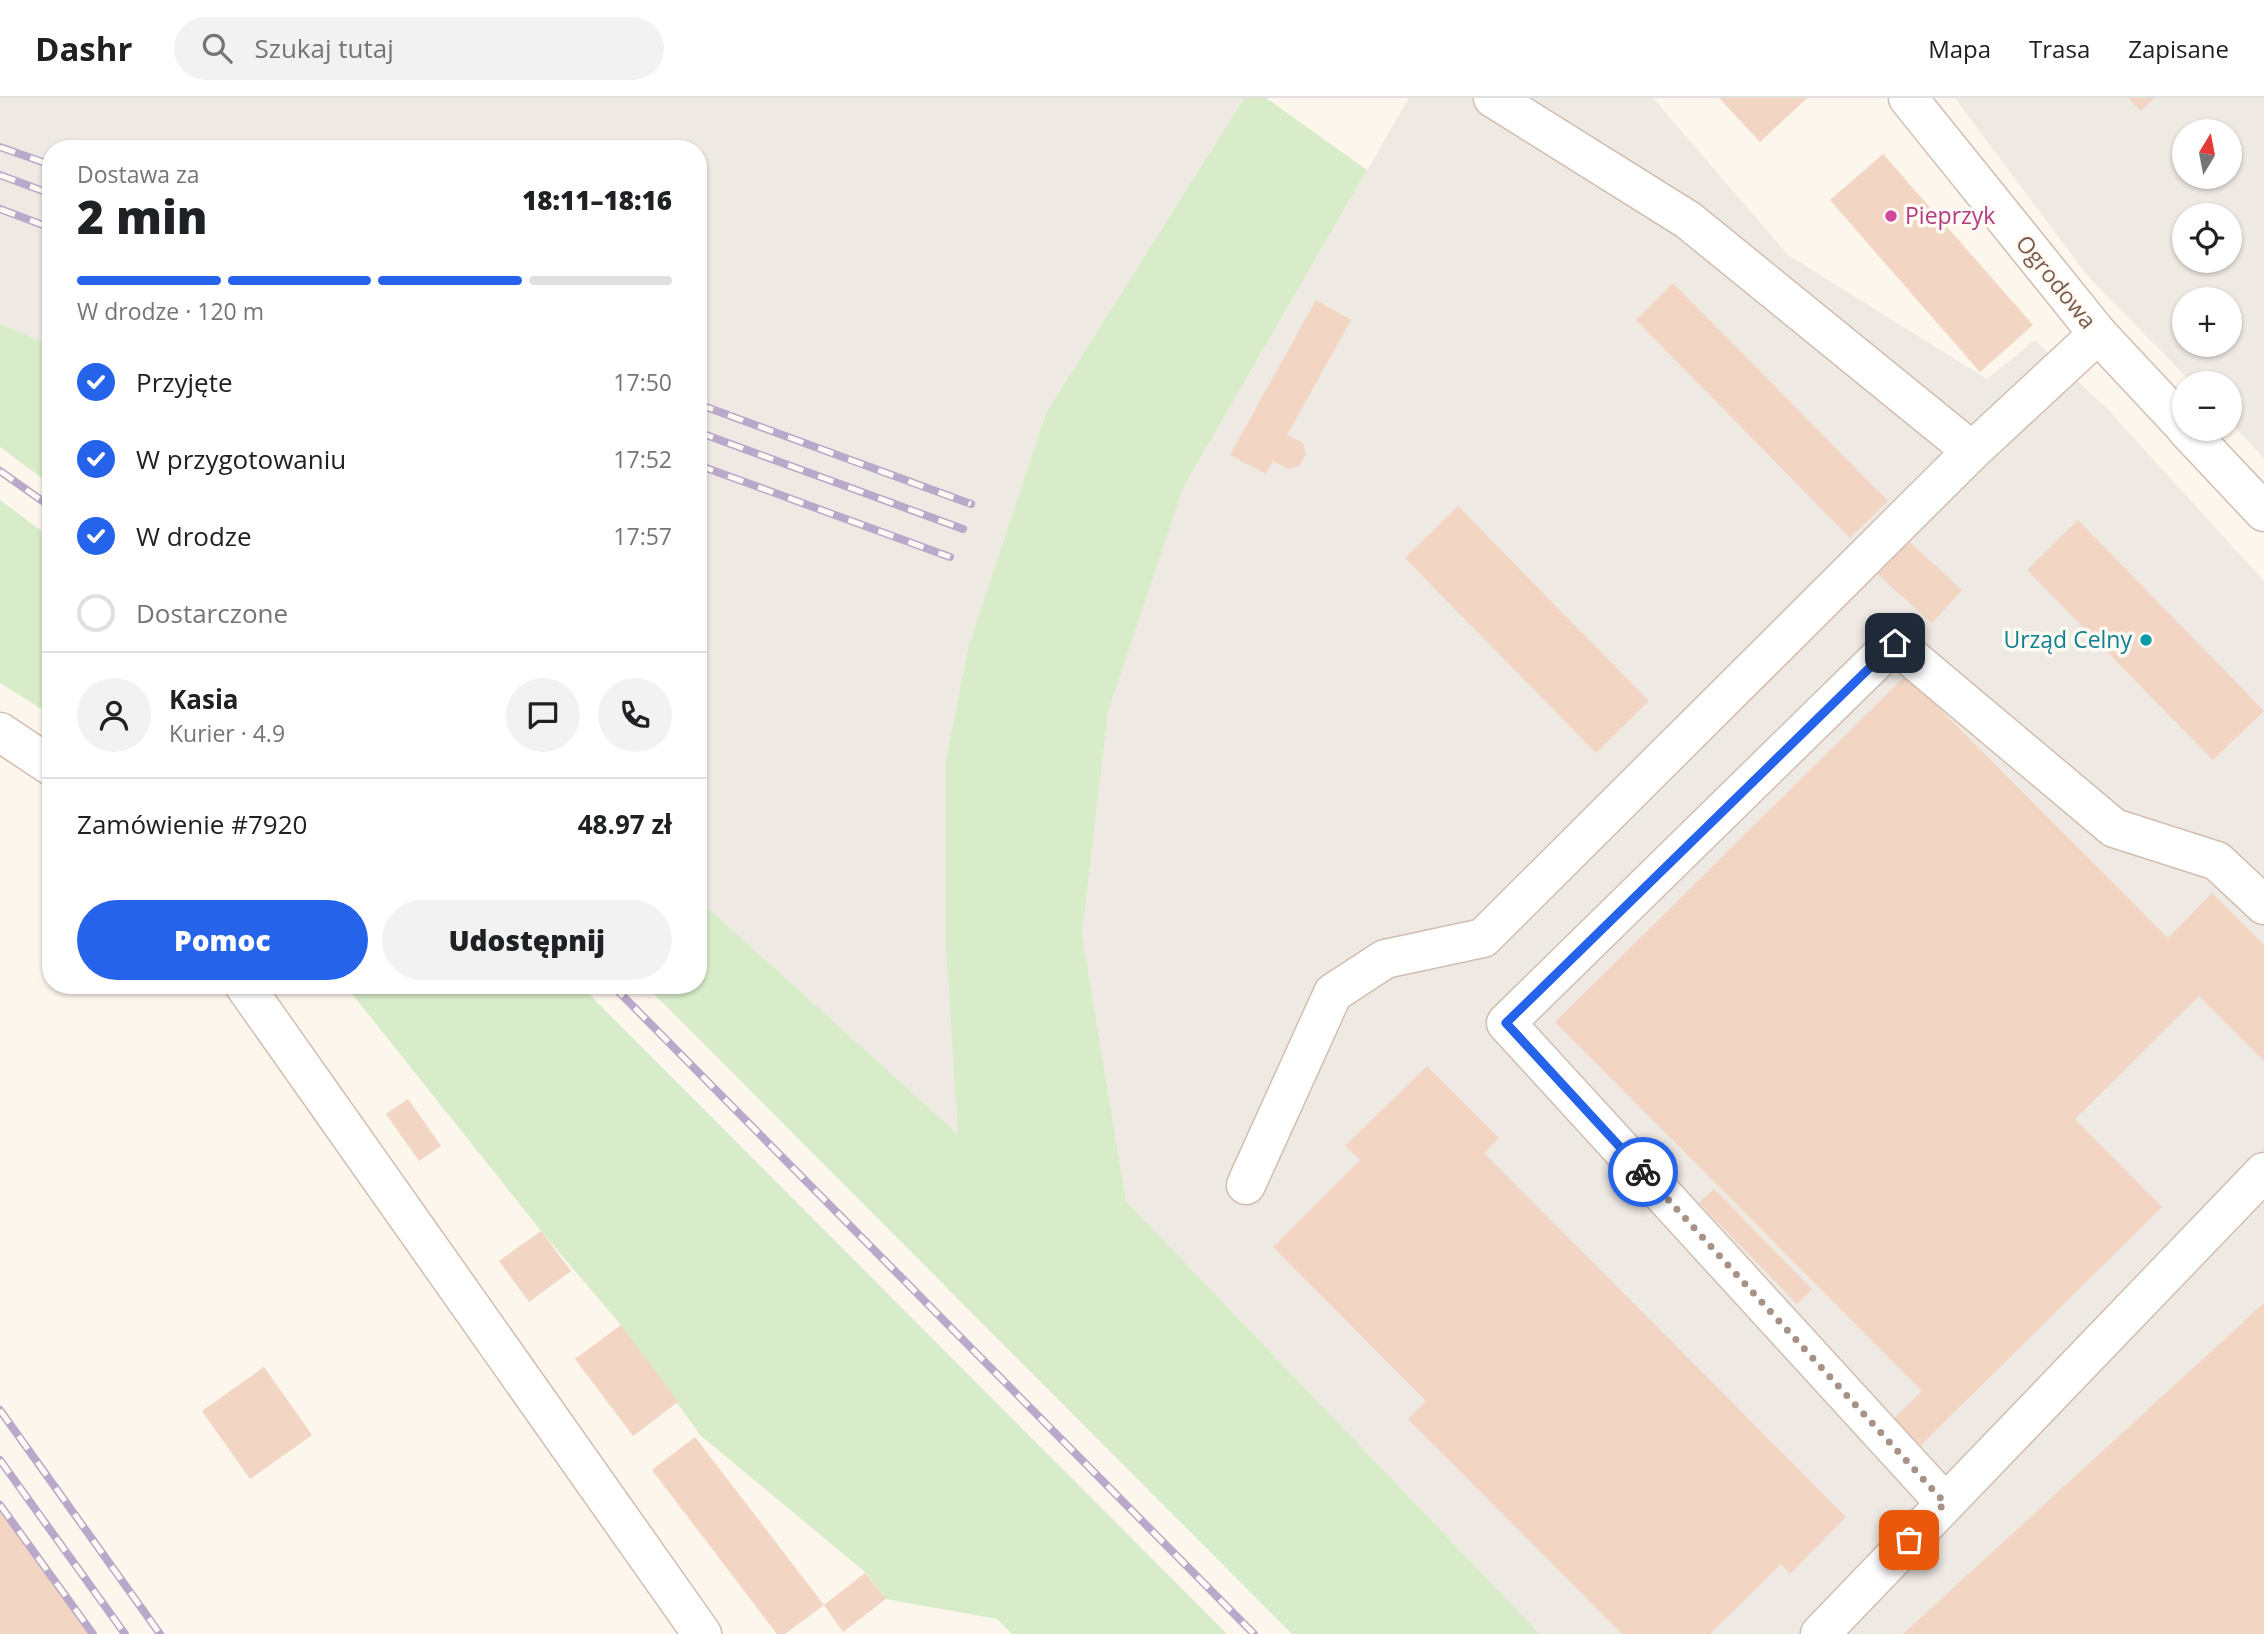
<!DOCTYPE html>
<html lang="pl">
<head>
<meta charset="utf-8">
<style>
	body { margin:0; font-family:"Open Sans",sans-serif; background:#f2f2f2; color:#202124; height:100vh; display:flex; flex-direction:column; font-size:26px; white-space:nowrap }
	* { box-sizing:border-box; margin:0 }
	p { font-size:23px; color:#757577 }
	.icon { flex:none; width:38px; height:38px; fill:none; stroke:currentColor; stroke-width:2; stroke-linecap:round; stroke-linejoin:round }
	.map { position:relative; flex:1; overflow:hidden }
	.sheet { position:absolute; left:42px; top:42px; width:665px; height:854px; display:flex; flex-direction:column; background:#fff; border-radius:28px; box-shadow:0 2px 5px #0004 }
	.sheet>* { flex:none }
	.needle { width:46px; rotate:10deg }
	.controls { position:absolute; left:2172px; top:21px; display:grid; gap:14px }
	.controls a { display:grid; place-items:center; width:70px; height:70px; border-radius:50%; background:#fff; box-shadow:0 2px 5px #0004; font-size:35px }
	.pin { position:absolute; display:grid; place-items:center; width:60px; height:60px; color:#fff; margin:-30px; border-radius:14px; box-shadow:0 4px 10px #0006 }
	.courier { position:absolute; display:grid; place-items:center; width:70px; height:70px; margin:-35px; border:5px solid #2563eb; border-radius:50%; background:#fff; color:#222; box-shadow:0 2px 9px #0007 }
	.headline em { font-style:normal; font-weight:800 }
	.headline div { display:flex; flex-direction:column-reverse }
	.headline { display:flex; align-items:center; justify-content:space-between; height:119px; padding:0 35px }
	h1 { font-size:46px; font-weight:800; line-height:52px }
	.bar { display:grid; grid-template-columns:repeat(4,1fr); gap:10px 7px; align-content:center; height:84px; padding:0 35px }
	.bar i { height:9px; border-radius:5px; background:#e0e0e0 }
	.bar .current { background:#2563eb }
	.bar p { grid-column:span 4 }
	.line { display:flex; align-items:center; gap:18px; padding:0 35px; border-top:2px solid #e0e0e0 }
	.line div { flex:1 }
	.round { display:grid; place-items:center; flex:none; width:74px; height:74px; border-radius:37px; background:#f2f2f2 }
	ol { padding:0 35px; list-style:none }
	li { display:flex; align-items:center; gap:21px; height:77px }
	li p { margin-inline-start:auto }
	li .icon { padding:7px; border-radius:50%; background:#2563eb; color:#fff; stroke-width:4 }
	li:last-child { color:#757577 }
	li i { width:38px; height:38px; border:4px solid #e0e0e0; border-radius:50% }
	.action { display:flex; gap:14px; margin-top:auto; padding:14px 35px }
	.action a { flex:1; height:80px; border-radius:42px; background:#2563eb; color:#fff; font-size:28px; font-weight:800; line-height:80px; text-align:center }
	.action a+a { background:#f2f2f2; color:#202124 }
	header { display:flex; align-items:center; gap:42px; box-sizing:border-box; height:98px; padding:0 35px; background:#fff; border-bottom:2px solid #e0e0e0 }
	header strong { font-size:33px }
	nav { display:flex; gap:38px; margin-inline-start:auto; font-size:24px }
	.search { width:490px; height:63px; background:#f2f2f2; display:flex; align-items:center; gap:18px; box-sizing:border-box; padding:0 24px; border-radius:38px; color:#757577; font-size:26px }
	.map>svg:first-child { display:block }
	.industrial { fill:#efe9e4; fill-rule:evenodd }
	.green { fill:#d8ecc9 }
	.building { fill:#f3d5c3 }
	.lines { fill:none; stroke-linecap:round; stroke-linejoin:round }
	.minor-casing { stroke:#d1beb0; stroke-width:41 }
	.minor { stroke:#fff; stroke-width:38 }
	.rail-casing { stroke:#b9a8c9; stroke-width:8 }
	.rail { stroke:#fffaf3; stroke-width:5; stroke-dasharray:16; stroke-linecap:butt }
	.done { stroke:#a89285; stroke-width:7; stroke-dasharray:0 12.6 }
	.route { stroke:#2563eb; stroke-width:9 }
	.hotel-dot { fill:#d1479c; stroke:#fffaf3; stroke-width:2.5 }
	.culture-dot { fill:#0f9aa8; stroke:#fffaf3; stroke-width:2.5 }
	.labels { text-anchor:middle; stroke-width:7; stroke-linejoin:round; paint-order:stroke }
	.hotel-label { font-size:23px; fill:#b23c85; stroke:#fffaf3; text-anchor:start }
	.street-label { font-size:23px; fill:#7a5c4d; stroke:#fffaf3 }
	.culture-label { font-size:23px; fill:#0d838f; stroke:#fffaf3; text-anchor:end }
</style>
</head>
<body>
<header>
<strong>Dashr</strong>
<div class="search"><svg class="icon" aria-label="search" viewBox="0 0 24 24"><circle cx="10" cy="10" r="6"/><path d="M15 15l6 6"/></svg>Szukaj tutaj</div>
<nav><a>Mapa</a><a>Trasa</a><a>Zapisane</a></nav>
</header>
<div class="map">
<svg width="2264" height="1536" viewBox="0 0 2264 1536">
	<rect width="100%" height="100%" fill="#fdf6ec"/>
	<g class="industrial">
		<path d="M0 0H1244L1046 315 969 547 946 660V849L959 1037 698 801V51H51V247L0 226Z"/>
		<path d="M1409 0H1653L1788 157 1987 281 2035 242 2110 314 2264 483V1536H1540L1126 1103 1082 836 1108 614 1183 390Z"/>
		<path d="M1955 0H2264V360L2230 324V285H2192L2086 176ZM2184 33H2230V79H2184ZM2184 117H2230V163H2184ZM2184 201H2230V247H2184Z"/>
	</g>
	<g class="green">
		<path d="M1244 0H1266L1367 72 1183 390 1108 614 1082 836 1126 1103 1540 1536H1292L645 887H698V801L958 1036 946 849V660L969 547 1046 315Z"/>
		<path d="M0 226 51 247V387L0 349Z"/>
		<path d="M0 402 51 440V617L0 585Z"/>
		<path d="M345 887H580L1227 1536H1012L997 1521 886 1501 865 1474 700 1337 621 1227 541 1133Z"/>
	</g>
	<g class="building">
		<path d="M1719 0H1807L1760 44Z"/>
		<path d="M2128 0H2154L2141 13Z"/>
		<path d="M1883 56 2033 227 1980 274 1830 102Z"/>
		<path d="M1673 185 1888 403 1850 440 1636 222Z"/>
		<path d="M1316 202 1351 222 1287 337 1303 345 1306 356 1299 368 1289 371 1273 363 1266 376 1230 357Z"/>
		<path d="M1458 408 1649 603 1596 655 1405 460Z"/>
		<path d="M2078 422 2264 613 2213 662 2027 472Z"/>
		<path d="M1906 441 1962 492 1932 525 1876 475Z"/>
		<path d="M1906 577 2168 840 2212 795 2264 847V963L2199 898 2075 1021 2162 1109 1917 1351 1890 1324 1922 1293 1555 924Z"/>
		<path d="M1427 968 1499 1040 1484 1055 1846 1419 1790 1476 1781 1466 1710 1536H1622L1408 1321 1426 1303 1273 1149 1360 1062 1345 1048Z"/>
		<path d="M408 1001 441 1048 419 1063 386 1016Z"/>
		<path d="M1714 1091 1812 1191 1797 1206 1699 1105Z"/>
		<path d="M541 1133 571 1173 529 1204 499 1163Z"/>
		<path d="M2264 1205V1536H1903Z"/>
		<path d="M621 1227 678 1304 633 1338 575 1261Z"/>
		<path d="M264 1269 312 1337 250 1381 202 1313Z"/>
		<path d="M695 1339 824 1507 785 1536H777L652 1372Z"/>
		<path d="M0 1402 41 1458 96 1536H0Z"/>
		<path d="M865 1475 886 1501 843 1534 824 1507Z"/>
	</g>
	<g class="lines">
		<defs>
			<g id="minor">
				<path d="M1493 0 1688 122 1972 353"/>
				<path d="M1908 0 2098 236 2184 328"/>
				<path d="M2186 331 2264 414"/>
				<path d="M0 634 51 668"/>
				<path d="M244 887 702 1536"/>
				<path d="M1246 1087 1333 895 1385 861 1483 840 1972 353 2098 236"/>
				<path d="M1945 1405 1506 925 1894 545 2114 730 2217 763 2264 807"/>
				<path d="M1820 1536 2264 1074"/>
			</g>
		</defs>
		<use href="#minor" class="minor-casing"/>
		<use href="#minor" class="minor"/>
		<defs>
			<g id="rail">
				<path d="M0 49 51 67"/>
				<path d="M0 77 51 96"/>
				<path d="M0 111 51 130"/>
				<path d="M698 306 971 406"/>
				<path d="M698 334 963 431"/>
				<path d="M698 367 950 459"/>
				<path d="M0 373 51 409"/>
				<path d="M612 887 1254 1536"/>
				<path d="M0 1312 160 1536"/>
				<path d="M0 1362 125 1536"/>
				<path d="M0 1407 93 1536"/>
			</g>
		</defs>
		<use href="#rail" class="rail-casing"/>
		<use href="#rail" class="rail"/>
	</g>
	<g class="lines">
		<path class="done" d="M1643 1074 1945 1405 1909 1442"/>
		<path class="route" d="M1643 1074 1506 925 1895 545"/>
	</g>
	<circle class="hotel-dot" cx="1891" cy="118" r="7"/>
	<circle class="culture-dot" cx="2146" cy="542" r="7"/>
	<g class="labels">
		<g class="hotel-label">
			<text x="1905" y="126">Pieprzyk</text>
		</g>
		<g class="street-label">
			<text transform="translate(2056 184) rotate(51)" y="8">Ogrodowa</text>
		</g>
		<g class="culture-label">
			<text x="2132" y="550">Urząd Celny</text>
		</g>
	</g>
</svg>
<div class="controls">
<a><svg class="needle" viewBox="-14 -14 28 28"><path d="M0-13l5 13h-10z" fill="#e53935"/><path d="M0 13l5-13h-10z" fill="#757577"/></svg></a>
<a><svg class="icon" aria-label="locate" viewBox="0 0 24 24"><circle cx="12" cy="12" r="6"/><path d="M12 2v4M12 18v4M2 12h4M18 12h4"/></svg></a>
<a>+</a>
<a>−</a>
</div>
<div class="pin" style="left:1909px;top:1442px;background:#ea580c"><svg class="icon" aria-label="bag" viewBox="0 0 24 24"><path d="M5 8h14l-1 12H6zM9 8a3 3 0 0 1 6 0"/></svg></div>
<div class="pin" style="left:1895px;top:545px;background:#1f2937"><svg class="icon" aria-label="home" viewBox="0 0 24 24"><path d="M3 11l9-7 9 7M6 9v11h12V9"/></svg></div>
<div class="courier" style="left:1643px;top:1074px"><svg class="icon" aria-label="bike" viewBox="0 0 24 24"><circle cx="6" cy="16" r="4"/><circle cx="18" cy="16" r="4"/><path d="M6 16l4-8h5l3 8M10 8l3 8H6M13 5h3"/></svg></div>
<section class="sheet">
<div class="headline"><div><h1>2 min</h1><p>Dostawa za</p></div><em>18:11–18:16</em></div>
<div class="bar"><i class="current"></i><i class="current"></i><i class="current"></i><i></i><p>W drodze · 120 m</p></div>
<ol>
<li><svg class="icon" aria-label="check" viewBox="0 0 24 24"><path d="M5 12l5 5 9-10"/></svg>Przyjęte<p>17:50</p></li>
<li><svg class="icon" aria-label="check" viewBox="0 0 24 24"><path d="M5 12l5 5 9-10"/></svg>W przygotowaniu<p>17:52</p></li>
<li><svg class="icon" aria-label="check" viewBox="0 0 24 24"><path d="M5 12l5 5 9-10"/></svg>W drodze<p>17:57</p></li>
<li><i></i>Dostarczone</li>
</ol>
<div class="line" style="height:126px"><a class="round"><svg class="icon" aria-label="person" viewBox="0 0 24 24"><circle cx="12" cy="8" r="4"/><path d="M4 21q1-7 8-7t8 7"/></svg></a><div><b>Kasia</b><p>Kurier · 4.9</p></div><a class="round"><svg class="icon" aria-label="chat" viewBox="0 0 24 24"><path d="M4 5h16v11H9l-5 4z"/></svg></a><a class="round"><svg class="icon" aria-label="phone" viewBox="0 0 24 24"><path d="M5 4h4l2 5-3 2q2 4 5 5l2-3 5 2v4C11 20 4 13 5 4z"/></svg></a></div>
<div class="line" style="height:91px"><div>Zamówienie #7920</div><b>48.97 zł</b></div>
<div class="action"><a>Pomoc</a><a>Udostępnij</a></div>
</section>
</div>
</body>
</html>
